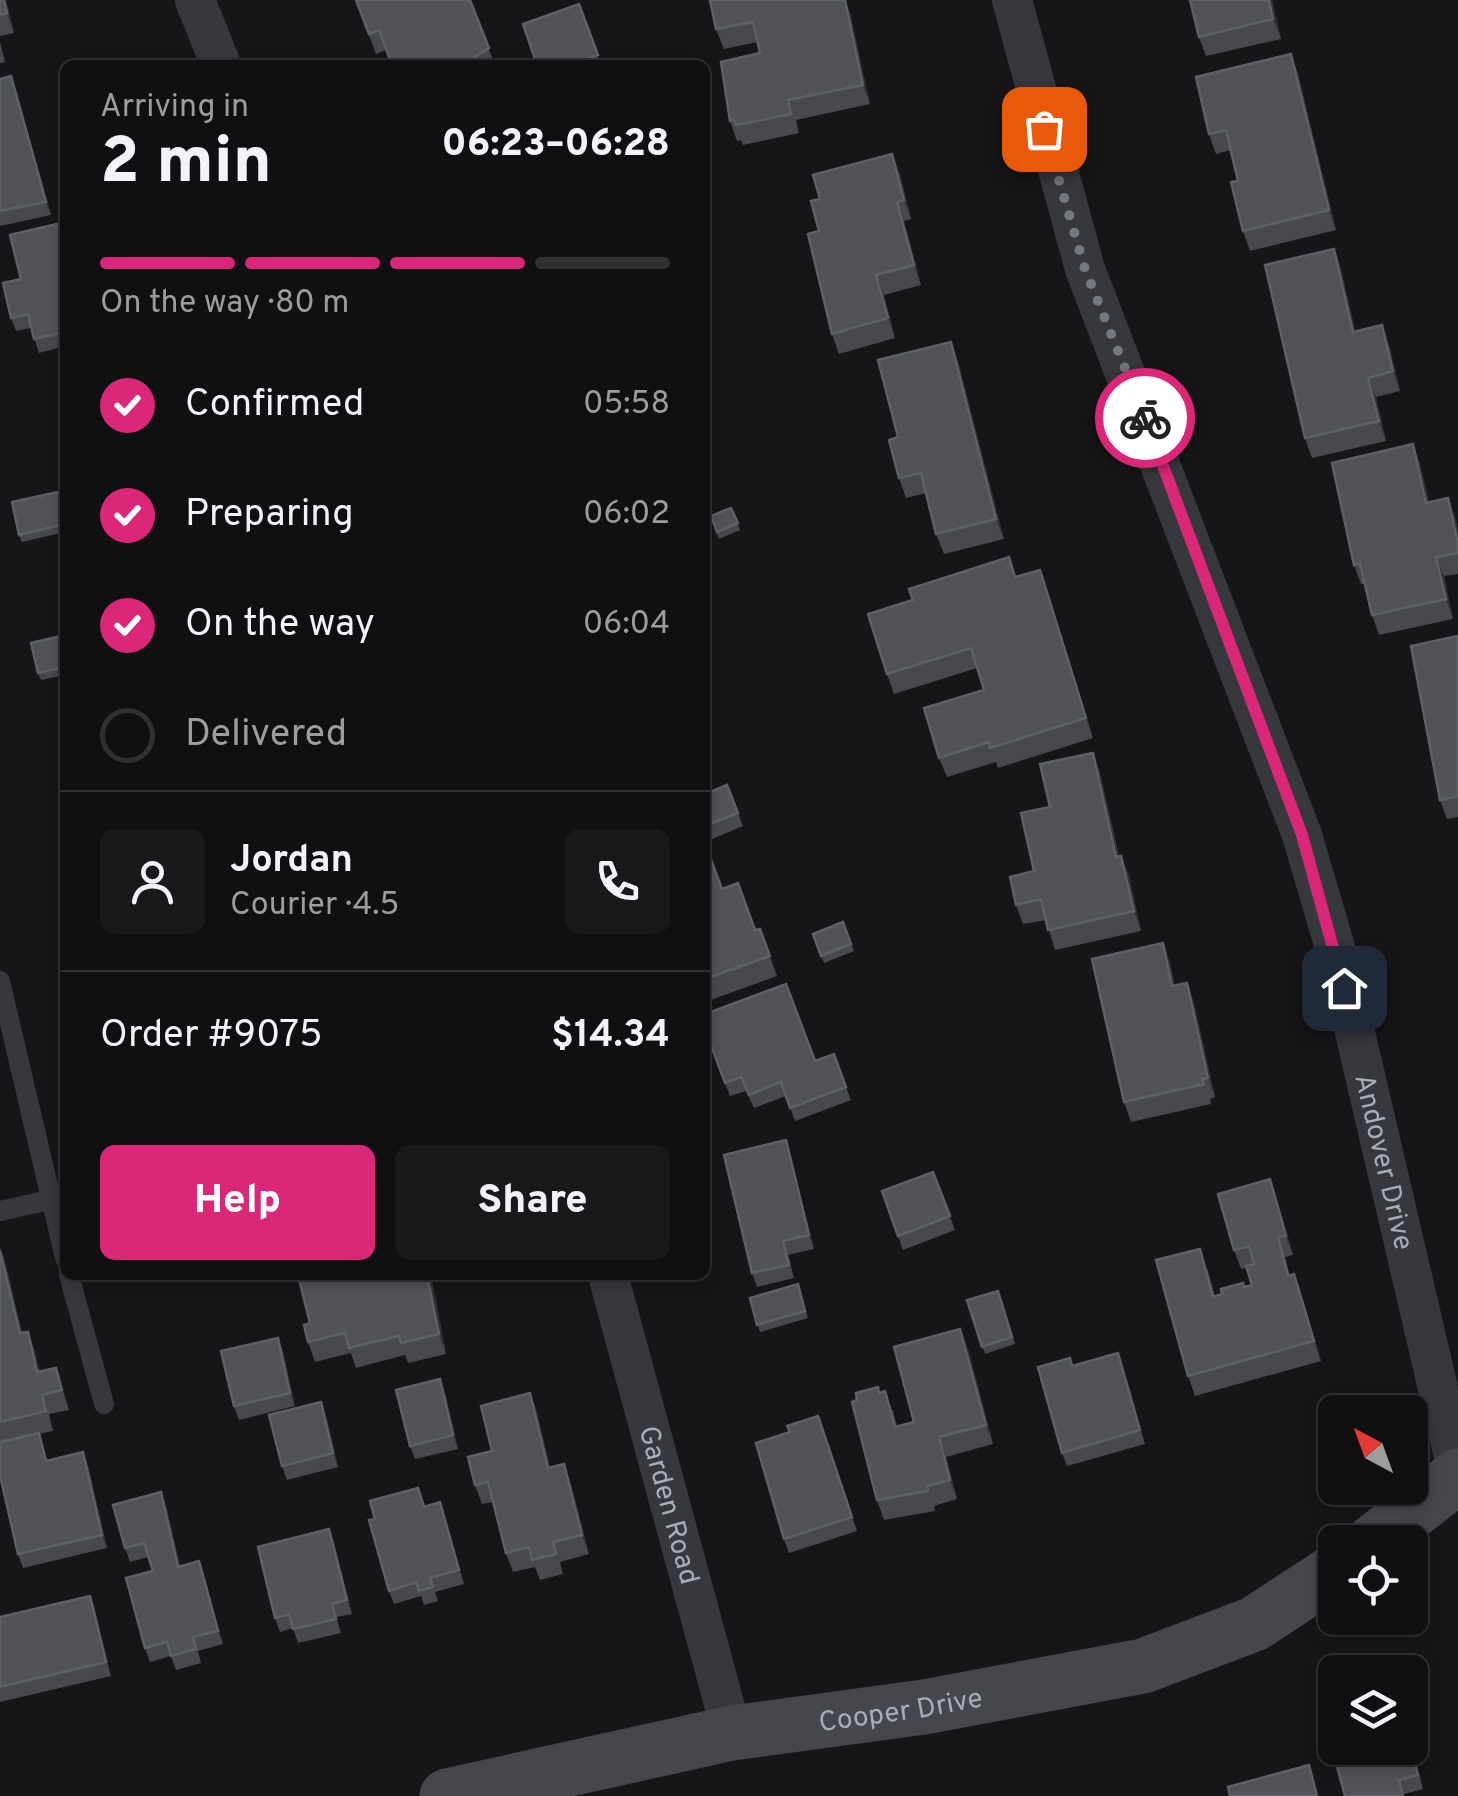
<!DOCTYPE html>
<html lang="en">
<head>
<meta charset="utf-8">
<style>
	body { margin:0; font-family:Overpass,sans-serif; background:#19191b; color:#f1f3f6; height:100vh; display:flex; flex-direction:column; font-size:38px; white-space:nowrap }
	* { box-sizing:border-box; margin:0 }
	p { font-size:32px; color:#9c9d9f }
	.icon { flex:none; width:55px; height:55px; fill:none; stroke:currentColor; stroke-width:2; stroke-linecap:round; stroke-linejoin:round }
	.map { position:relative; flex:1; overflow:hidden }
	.sheet { position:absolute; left:60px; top:60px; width:650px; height:1220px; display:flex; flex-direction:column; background:#101012; border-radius:15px; box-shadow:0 5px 15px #0003,0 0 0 2px #303032 }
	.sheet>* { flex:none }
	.needle { width:65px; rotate:319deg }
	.tools { position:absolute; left:1318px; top:1395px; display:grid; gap:20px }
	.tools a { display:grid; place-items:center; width:110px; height:110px; border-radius:15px; background:#101012; box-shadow:0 5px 15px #0003,0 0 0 2px #303032; font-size:50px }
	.pin { position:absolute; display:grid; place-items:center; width:85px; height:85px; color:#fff; margin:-42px; border-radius:20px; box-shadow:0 5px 15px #0006 }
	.courier { position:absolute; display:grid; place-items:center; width:100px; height:100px; margin:-50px; border:8px solid #db2777; border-radius:50%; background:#fff; color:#222; box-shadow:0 2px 12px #0007 }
	.head em { font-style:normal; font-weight:800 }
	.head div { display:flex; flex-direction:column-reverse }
	.head { display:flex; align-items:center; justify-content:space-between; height:170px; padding:0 40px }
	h1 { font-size:65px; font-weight:800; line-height:75px }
	.bar { display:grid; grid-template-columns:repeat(4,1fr); gap:15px 10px; align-content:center; height:120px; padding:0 40px }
	.bar i { height:12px; border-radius:8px; background:#303032 }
	.bar .current { background:#db2777 }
	.bar p { grid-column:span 4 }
	.line { display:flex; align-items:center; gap:25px; padding:0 40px; border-top:2px solid #303032 }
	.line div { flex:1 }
	.round { display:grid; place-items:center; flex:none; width:105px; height:105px; border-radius:15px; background:#19191b }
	ol { padding:0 40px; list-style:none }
	li { display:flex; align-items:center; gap:30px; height:110px }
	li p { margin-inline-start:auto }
	li .icon { padding:10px; border-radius:50%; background:#db2777; color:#fff; stroke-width:4 }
	li:last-child { color:#9c9d9f }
	li i { width:55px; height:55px; border:5px solid #303032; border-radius:50% }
	.action { display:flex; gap:20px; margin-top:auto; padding:20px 40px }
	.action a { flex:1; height:115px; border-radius:15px; background:#db2777; color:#fff; font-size:40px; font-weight:800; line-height:115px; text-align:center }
	.action a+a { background:#19191b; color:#f1f3f6 }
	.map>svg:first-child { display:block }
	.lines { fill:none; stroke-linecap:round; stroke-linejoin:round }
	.lane { stroke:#37383d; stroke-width:20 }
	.street { stroke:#37383d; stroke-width:40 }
	.secondary { stroke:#45474d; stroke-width:55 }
	.wall { fill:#47494d }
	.shaded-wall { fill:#2f3033 }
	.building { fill:#525359; stroke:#5f6168; stroke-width:2.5 }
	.done { stroke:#757880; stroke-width:10; stroke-dasharray:0 18 }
	.route { stroke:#db2777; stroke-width:12 }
	.labels { text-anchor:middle; stroke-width:8; stroke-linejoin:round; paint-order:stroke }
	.street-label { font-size:28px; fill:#a8adb8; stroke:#111113 }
</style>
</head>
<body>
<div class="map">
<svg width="1458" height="1796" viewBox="0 0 1458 1796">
	<rect width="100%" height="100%" fill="#161618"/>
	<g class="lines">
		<g class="lane">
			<path d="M0 981 65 1258"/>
			<path d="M0 1211 49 1200"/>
			<path d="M69 1275 104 1404"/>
		</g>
		<g class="street">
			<path d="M195 0 221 65"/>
			<path id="s1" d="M1012 0 1085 269 1302 835 1336 951 1458 1474"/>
			<path id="s2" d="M608 1275 732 1733"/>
		</g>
		<g class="secondary">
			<path d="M1373 1542 1458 1476"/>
			<path id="s3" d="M447 1796 732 1733 924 1707 1143 1666 1254 1624 1335 1571"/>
		</g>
	</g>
	<g class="wall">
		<path d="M0 0H6L14 33 0 36Z"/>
		<path d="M356 0H470L495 65H392L386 50 376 54Z"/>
		<path d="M710 0 850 13 870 104 796 120 799 133 743 145 741 140 737 141 730 121 760 53 757 42 724 49 716 29Z"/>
		<path d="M1190 0H1272L1281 39 1206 56 1199 37Z"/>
		<path d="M579 4 601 65H537Z"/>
		<path d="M0 42 5 62 0 63Z"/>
		<path d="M1291 54 1298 74 1336 230 1250 251 1243 231 1238 181 1231 150 1216 154 1209 134Z"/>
		<path d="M0 79 16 90 51 215 0 226Z"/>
		<path d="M892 154 900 174 911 219 904 221 921 285 884 295 895 338 839 354 832 334 819 231Z"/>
		<path d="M65 222V346L39 353 31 328 16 331 11 318 21 279Z"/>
		<path d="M1334 249 1341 269 1355 331 1389 345 1400 391 1376 397 1386 441 1312 458 1305 438Z"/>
		<path d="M951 342 958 362 1004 539 944 554 936 534 926 493 906 498 899 478Z"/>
		<path d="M1413 444 1420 464 1429 502 1448 498 1455 517 1458 530V574L1444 576 1453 619 1379 635 1372 615 1365 584H1361L1354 565Z"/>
		<path d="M65 496V532L22 542 19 535Z"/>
		<path d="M731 508 740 530 719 539 711 516Z"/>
		<path d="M1016 577 1047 590 1093 738 998 768 996 762 947 777 939 758 984 690 977 668 894 694 887 674Z"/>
		<path d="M65 635V675L41 680 38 673Z"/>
		<path d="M1458 636V817L1447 819 1440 800Z"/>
		<path d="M1093 753 1100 773 1119 856H1121L1129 875 1141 931 1055 950 1046 920 1023 924 1016 905 1034 871 1050 807Z"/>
		<path d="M727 785 743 826 705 842V794Z"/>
		<path d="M705 850 722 889 755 930 760 929 777 976 705 1002Z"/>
		<path d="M843 922 854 951 824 963 813 934Z"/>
		<path d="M1163 943 1170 963 1175 986 1187 983 1194 1003 1215 1097 1210 1099 1211 1104 1131 1122 1124 1102Z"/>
		<path d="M705 1030 815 1061 834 1054 851 1100 795 1121 786 1096 754 1108 746 1091 730 1096Z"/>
		<path d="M790 1154 814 1249 788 1255 794 1278 757 1287 752 1273Z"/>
		<path d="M933 1172 955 1230 903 1250 882 1191Z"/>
		<path d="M1270 1179 1293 1255 1285 1257 1290 1276 1294 1274 1301 1294 1321 1361 1195 1396 1188 1376 1207 1268 1215 1296 1252 1285 1247 1268 1241 1269 1234 1250Z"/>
		<path d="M0 1247 5 1261 22 1333 28 1332 40 1372 56 1368 69 1410 49 1414 53 1431 39 1434 47 1460 88 1466 107 1548 23 1568 18 1554 0 1475Z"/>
		<path d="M298 1275H431L446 1354 408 1363 405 1355 356 1368 351 1353 315 1362 308 1342 310 1323Z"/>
		<path d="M798 1284 808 1318 760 1332 750 1298Z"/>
		<path d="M998 1291 1015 1344 985 1354 967 1300Z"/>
		<path d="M960 1329 968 1349 993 1444 946 1457 957 1499 934 1506 935 1511 884 1520 877 1500 880 1393 893 1411 897 1427 914 1422Z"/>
		<path d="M278 1338 283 1352 295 1406 239 1420 234 1406Z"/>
		<path d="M1118 1353 1145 1444 1067 1466 1062 1453 1072 1366Z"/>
		<path d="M440 1379 445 1393 458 1449 415 1459 410 1446Z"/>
		<path d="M530 1393 537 1413 550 1467 571 1484 589 1554 560 1562 563 1574 540 1580 535 1567 513 1572 506 1553 493 1502 482 1504 475 1485 492 1451Z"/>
		<path d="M321 1402 326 1416 338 1467 287 1480 282 1466Z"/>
		<path d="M818 1416 857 1531 789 1553 784 1539 790 1432Z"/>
		<path d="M440 1502 464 1584 435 1592 438 1601 424 1605 421 1596 394 1604 389 1591 425 1507Z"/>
		<path d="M166 1506 180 1566 204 1575 223 1644 198 1651 201 1663 176 1670 171 1656 150 1662 145 1648 153 1571 148 1557 130 1562 125 1548Z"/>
		<path d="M334 1543 352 1614 336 1617 341 1633 298 1643 293 1628 280 1632 275 1618Z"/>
		<path d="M90 1596 95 1610 111 1676 0 1702V1617Z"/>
		<path d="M1410 1740 1423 1789 1404 1794 1345 1796 1410 1748Z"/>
	</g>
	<g class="shaded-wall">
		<path d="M4 0H6L14 33 7 13Z"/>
		<path d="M845 0 850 13 870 104 863 85Z"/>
		<path d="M1269 0H1272L1281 39 1273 19Z"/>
		<path d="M1291 54 1298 74 1336 230 1329 210Z"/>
		<path d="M11 76 16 90 51 215 46 202Z"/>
		<path d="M892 154 900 174 911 219 904 200Z"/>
		<path d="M897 202 904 221 921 285 914 265Z"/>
		<path d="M1334 249 1341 269 1360 351 1353 332Z"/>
		<path d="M876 275 884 295 895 338 888 318Z"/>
		<path d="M1382 325 1389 345 1400 391 1393 371Z"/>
		<path d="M951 342 958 362 1004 539 996 519Z"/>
		<path d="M1368 378 1376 397 1386 441 1379 421Z"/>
		<path d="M1413 444 1420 464 1433 523 1426 503Z"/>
		<path d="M1448 498 1455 517 1458 530V544Z"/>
		<path d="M1436 557 1444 576 1453 619 1446 599Z"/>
		<path d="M1040 570 1047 590 1093 738 1086 718Z"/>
		<path d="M1093 753 1100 773 1123 877 1116 857Z"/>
		<path d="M1121 856 1129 875 1141 931 1134 911Z"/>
		<path d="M1163 943 1170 963 1179 1006 1172 986Z"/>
		<path d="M1187 983 1194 1003 1215 1097 1208 1078Z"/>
		<path d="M786 1140 790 1154 814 1249 809 1235Z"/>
		<path d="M1270 1179 1277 1199 1293 1255 1286 1236Z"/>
		<path d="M0 1247 5 1261 27 1353 20 1333Z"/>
		<path d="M1294 1274 1301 1294 1321 1361 1314 1341Z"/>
		<path d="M427 1275H431L446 1354 439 1334Z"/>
		<path d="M960 1329 968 1349 993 1444 986 1425Z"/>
		<path d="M28 1332 35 1351 45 1392 37 1372Z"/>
		<path d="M278 1338 283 1352 295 1406 290 1393Z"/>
		<path d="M440 1379 445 1393 458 1449 453 1435Z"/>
		<path d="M530 1393 537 1413 555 1488 548 1468Z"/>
		<path d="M321 1402 326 1416 338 1467 333 1453Z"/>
		<path d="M939 1437 946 1457 957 1499 950 1480Z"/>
		<path d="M83 1452 88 1466 107 1548 102 1535Z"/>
		<path d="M564 1464 571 1484 589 1554 582 1535Z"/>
		<path d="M161 1492 166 1506 183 1581 178 1567Z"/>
		<path d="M329 1529 334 1543 352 1614 347 1600Z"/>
		<path d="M199 1561 204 1575 223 1644 218 1631Z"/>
		<path d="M90 1596 95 1610 111 1676 106 1662Z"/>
	</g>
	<g class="building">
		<path d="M0 0H4L7 13 0 15Z"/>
		<path d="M356 0H470L489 48 465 63 466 65H392L379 30 369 34Z"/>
		<path d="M710 0H845L863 85 788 100 791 114 736 125 734 120 730 121 721 62 760 53 753 22 716 29Z"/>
		<path d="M1190 0H1269L1273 19 1199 37Z"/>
		<path d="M579 4 598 55 570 65H537L523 24Z"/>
		<path d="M1291 54 1329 210 1243 231 1231 182 1238 181 1226 130 1209 134 1196 77Z"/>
		<path d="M11 76 46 202 0 211V79Z"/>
		<path d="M892 154 904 200 897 202 914 265 876 275 888 318 832 334 808 234 819 231 811 201 820 199 813 175Z"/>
		<path d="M65 222V332L34 339 28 314 11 318 3 283 21 279 10 235Z"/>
		<path d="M1334 249 1353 332 1382 325 1393 371 1368 378 1379 421 1305 438 1265 265Z"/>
		<path d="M951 342 996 519 936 534 921 473 899 478 889 440 898 437 878 360Z"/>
		<path d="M1413 444 1426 503 1448 498 1458 544V553L1436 557 1446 599 1372 615 1360 563 1354 565 1332 463Z"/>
		<path d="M63 491 65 500V524L19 535 12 502Z"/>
		<path d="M731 508 738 523 717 532 711 516Z"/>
		<path d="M1009 557 1015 577 1040 570 1086 718 990 748 989 742 939 758 924 708 984 690 971 648 887 674 868 614 913 600 909 589Z"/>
		<path d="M65 635V667L38 673 31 643Z"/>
		<path d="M1458 636V796L1440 800 1411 646Z"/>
		<path d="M1093 753 1116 857 1121 856 1134 911 1048 930 1041 899 1016 905 1010 877 1034 871 1021 813 1050 807 1040 764Z"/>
		<path d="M727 785 738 813 705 826V794Z"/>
		<path d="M707 849 722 889 738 883 755 930 760 929 770 956 705 979V850Z"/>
		<path d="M843 922 851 944 821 956 813 934Z"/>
		<path d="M1163 943 1172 986 1187 983 1208 1078 1202 1079 1204 1084 1124 1102 1092 959Z"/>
		<path d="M786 984 815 1061 834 1054 846 1087 790 1108 781 1082 749 1095 741 1077 725 1083 705 1029V1014Z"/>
		<path d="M786 1140 809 1235 783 1241 789 1265 752 1273 724 1155Z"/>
		<path d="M933 1172 950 1216 898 1236 882 1191Z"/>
		<path d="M1270 1179 1286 1236 1278 1237 1288 1276 1294 1274 1314 1341 1188 1376 1156 1260 1200 1249 1213 1297 1222 1294 1221 1289 1243 1283 1244 1287 1252 1285 1246 1266 1254 1264 1249 1246 1234 1250 1218 1194Z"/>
		<path d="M0 1251 20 1333 28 1332 37 1372 56 1368 62 1390 42 1395 46 1411 0 1422Z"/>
		<path d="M298 1275H427L439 1334 401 1343 399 1336 349 1348 345 1333 308 1342 304 1325 310 1323Z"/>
		<path d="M798 1284 805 1311 757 1325 750 1298Z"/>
		<path d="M998 1291 1012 1337 982 1347 967 1300Z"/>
		<path d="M960 1329 986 1425 939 1437 950 1480 927 1486 928 1491 877 1500 852 1402 857 1400 856 1393 878 1387 879 1393 885 1391 895 1427 914 1422 894 1347Z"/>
		<path d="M278 1338 290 1393 234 1406 221 1351Z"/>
		<path d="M1118 1353 1140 1430 1062 1453 1038 1367 1070 1358 1072 1366Z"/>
		<path d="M440 1379 453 1435 410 1446 396 1390Z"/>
		<path d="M530 1393 548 1468 564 1464 582 1535 553 1542 556 1554 532 1560 529 1547 506 1553 488 1482 475 1485 468 1457 492 1451 481 1406Z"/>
		<path d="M321 1402 333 1453 282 1466 269 1415Z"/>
		<path d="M818 1416 852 1517 784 1539 756 1443 790 1432 787 1426Z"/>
		<path d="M39 1433 46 1461 83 1452 102 1535 18 1554 0 1475V1442Z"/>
		<path d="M418 1488 424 1507 440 1502 459 1570 430 1578 433 1587 419 1591 416 1582 389 1591 369 1520 375 1519 370 1501Z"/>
		<path d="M161 1492 178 1567 199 1561 218 1631 193 1637 196 1649 171 1656 167 1642 145 1648 126 1578 153 1571 144 1543 125 1548 113 1505Z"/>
		<path d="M329 1529 347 1600 332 1604 336 1619 293 1629 289 1614 275 1618 258 1547Z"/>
		<path d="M90 1596 106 1662 0 1687V1617Z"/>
		<path d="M1335 1736V1748H1410V1745L1418 1775 1399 1780 1403 1796H1345L1329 1737Z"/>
		<path d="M1309 1765 1317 1796H1230L1228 1787Z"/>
	</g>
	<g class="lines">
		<path class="done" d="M1044 129 1085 269 1145 418"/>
		<path class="route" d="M1145 418 1302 835 1344 988"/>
	</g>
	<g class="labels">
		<g class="street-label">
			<text dy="10" stroke="none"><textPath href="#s1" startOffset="1222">Andover Drive</textPath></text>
			<text dy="10" stroke="none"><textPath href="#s2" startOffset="238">Garden Road</textPath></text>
			<text dy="10" stroke="none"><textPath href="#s3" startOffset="462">Cooper Drive</textPath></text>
		</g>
	</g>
</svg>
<div class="tools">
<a><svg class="needle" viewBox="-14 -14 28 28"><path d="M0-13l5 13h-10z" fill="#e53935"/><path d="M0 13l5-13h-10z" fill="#9c9d9f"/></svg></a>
<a><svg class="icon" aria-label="locate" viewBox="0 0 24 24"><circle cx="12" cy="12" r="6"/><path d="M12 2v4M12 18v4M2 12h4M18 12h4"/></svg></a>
<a><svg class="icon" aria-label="layers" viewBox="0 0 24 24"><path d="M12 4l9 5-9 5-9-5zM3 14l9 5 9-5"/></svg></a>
</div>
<div class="pin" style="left:1044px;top:129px;background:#ea580c"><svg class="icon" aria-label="bag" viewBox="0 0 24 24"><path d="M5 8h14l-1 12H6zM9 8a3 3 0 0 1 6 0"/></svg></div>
<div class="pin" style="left:1344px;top:988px;background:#1f2937"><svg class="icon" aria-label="home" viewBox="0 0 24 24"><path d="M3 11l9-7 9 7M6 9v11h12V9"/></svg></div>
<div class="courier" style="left:1145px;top:418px"><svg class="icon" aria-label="bike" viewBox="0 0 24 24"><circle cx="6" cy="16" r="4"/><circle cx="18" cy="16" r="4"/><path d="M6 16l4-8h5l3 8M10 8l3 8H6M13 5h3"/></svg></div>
<section class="sheet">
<div class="head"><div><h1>2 min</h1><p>Arriving in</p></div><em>06:23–06:28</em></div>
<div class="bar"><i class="current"></i><i class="current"></i><i class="current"></i><i></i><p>On the way · 80 m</p></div>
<ol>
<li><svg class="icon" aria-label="check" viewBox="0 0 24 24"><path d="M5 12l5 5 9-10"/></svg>Confirmed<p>05:58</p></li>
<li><svg class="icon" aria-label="check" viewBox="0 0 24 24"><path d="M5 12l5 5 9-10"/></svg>Preparing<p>06:02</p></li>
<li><svg class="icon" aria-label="check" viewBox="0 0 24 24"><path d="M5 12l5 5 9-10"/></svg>On the way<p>06:04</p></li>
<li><i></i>Delivered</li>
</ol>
<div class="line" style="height:180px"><a class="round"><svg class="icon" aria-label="person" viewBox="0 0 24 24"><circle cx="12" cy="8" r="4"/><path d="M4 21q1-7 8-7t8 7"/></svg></a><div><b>Jordan</b><p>Courier · 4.5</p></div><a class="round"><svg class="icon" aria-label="phone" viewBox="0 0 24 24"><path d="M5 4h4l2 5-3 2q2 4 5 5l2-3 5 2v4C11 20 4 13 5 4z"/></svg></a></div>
<div class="line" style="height:130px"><div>Order #9075</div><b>$14.34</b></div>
<div class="action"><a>Help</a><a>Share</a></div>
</section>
</div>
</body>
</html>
